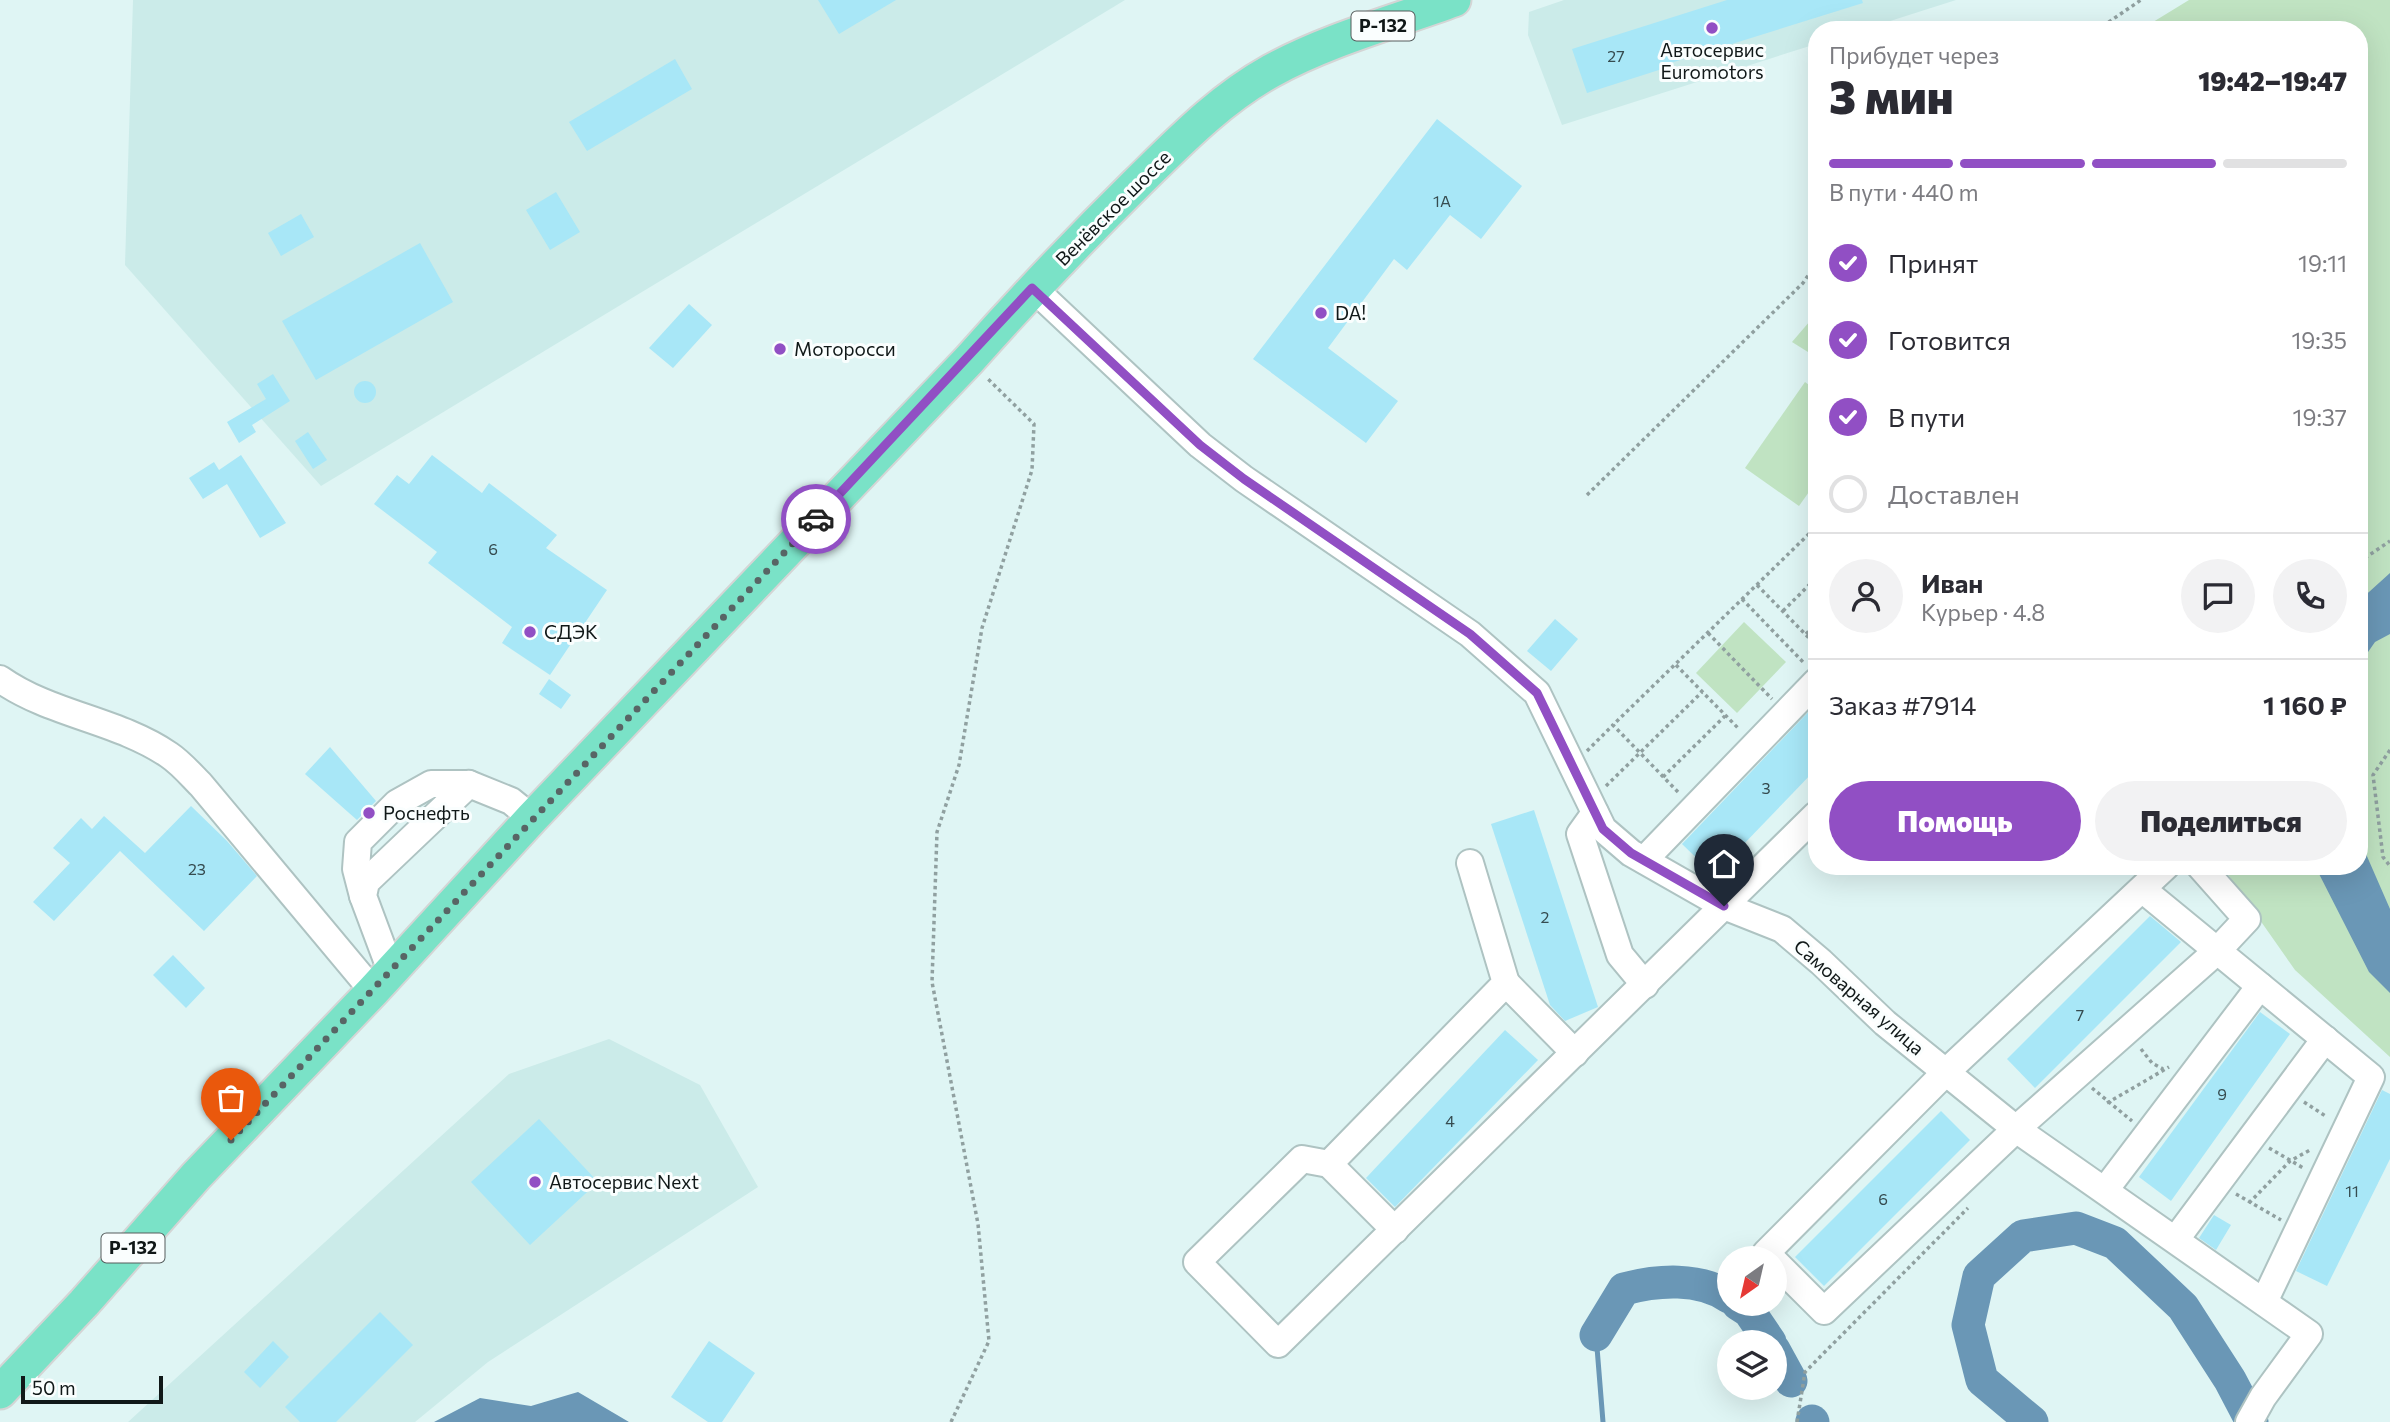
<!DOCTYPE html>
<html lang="ru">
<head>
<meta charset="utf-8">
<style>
	body { margin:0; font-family:Commissioner,sans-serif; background:#f2f2f3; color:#2b2b33; height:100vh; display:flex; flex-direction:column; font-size:26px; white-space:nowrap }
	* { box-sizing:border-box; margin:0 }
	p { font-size:23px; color:#7c7c81 }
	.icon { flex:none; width:38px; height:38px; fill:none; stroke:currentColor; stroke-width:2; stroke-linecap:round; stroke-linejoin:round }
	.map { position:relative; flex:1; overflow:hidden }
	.drawer { position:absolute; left:1808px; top:21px; width:560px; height:854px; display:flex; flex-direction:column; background:#fff; border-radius:28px; box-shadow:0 7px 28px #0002 }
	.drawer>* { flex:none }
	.needle { width:46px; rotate:214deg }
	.fabs { position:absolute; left:1717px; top:1246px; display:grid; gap:14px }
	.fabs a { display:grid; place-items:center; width:70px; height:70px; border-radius:50%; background:#fff; box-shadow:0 7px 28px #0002; font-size:35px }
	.scale { position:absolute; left:21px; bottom:18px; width:142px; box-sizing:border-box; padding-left:7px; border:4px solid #101818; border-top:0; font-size:19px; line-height:24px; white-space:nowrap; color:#101818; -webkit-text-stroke:5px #fafefe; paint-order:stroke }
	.pin { position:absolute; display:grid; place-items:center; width:60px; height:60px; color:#fff; margin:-72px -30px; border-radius:50% 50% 50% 0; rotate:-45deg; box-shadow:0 0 7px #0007 }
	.pin .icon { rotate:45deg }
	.courier { position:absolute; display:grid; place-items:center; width:70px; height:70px; margin:-35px; border:5px solid #914fc4; border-radius:50%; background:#fff; color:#222; box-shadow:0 2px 9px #0007 }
	.summary em { font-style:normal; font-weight:800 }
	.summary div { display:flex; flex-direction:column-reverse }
	.summary { display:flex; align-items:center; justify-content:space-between; height:119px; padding:0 21px }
	h1 { font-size:46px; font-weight:800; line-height:52px }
	.bar { display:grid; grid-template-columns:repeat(4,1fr); gap:10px 7px; align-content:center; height:84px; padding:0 21px }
	.bar i { height:9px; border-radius:5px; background:#e1e1e2 }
	.bar .current { background:#914fc4 }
	.bar p { grid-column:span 4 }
	.line { display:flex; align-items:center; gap:18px; padding:0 21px; border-top:2px solid #e1e1e2 }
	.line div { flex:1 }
	.round { display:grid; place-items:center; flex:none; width:74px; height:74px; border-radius:37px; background:#f2f2f3 }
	ol { padding:0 21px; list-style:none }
	li { display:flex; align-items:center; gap:21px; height:77px }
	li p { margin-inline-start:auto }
	li .icon { padding:7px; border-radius:50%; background:#914fc4; color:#fff; stroke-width:4 }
	li:last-child { color:#7c7c81 }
	li i { width:38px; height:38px; border:4px solid #e1e1e2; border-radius:50% }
	.cta { display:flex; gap:14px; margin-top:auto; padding:14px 21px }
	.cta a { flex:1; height:80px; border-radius:42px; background:#914fc4; color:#fff; font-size:28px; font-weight:800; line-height:80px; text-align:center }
	.cta a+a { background:#f2f2f3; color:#2b2b33 }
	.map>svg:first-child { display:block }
	.built { fill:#cbebe9 }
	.green { fill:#c0e3c2 }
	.water { fill:#6a97b6 }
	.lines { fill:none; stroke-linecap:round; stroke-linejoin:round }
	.stream { stroke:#6a97b6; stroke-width:5 }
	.river { stroke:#6a97b6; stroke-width:33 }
	.building { fill:#a8e7f7 }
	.minor-casing { stroke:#aec3c2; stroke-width:30 }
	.major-casing { stroke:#d4d5d5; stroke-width:37 }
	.path { stroke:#90a0a0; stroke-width:3.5; stroke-dasharray:3.5 3.5; stroke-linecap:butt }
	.minor { stroke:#fff; stroke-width:26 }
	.major { stroke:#7ae2c7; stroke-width:33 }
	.done { stroke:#586565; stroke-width:7; stroke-dasharray:0 12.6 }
	.route { stroke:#914fc4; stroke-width:9 }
	.poi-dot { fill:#914fc4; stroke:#fafefe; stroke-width:2.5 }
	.labels { text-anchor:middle; stroke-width:6; stroke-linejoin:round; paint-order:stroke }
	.number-label { font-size:16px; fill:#364c50 }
	.shield { fill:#fafefe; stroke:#565d5d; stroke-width:2 }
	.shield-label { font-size:18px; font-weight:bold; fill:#101818 }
	.poi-label { font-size:19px; fill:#101818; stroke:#fafefe; text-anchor:start }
	.street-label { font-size:19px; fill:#101818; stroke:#fafefe }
</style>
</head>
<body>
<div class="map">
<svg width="2390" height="1422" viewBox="0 0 2390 1422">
	<rect width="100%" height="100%" fill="#dff5f4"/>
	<g class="built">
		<path d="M133 0H1125L321 486 125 265Z"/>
		<path d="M1564 0H1956L1862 30H1816V44L1562 125 1528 35 1529 12Z"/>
		<path d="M609 1039 700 1085 758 1187 488 1362 415 1422H128L509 1074Z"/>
	</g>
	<g class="green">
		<path d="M2189 0H2390V1057L2295 970 2222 866H2359V30H2140Z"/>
		<path d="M1816 314V357L1792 342Z"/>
		<path d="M1805 382 1816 390V482L1799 506 1745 468Z"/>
		<path d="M1744 622 1786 662 1737 713 1696 673Z"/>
	</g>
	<g class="water">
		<path d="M2390 573V634L2375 642 2359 665V601Z"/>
		<path d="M2359 838 2390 909V993L2369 972 2315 866H2359Z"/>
		<path d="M578 1392 629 1422H434L480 1398 531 1406Z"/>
	</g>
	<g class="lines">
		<path class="stream" d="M1596 1335 1603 1422"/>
		<g class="river">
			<path d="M1738 1304 1749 1311 1770 1342"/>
			<path d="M1596 1335 1624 1289C1658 1280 1699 1277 1729 1297"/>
			<path d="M1774 1350 1791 1381"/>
			<path d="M1812 1421 1813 1422"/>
			<path d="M2032 1422 1982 1380 1968 1325 1979 1276 2023 1236 2076 1228 2115 1243 2183 1307 2230 1380 2252 1422"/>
		</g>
	</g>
	<g class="building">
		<path d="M818 0H896L839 34Z"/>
		<path d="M1727 0H1862L1863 3 1661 66 1662 69 1587 93 1572 49Z"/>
		<path d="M675 59 692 89 587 151 569 122Z"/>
		<path d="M1437 119 1522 186 1481 239 1450 215 1407 270 1394 259 1328 348 1398 401 1366 443 1253 359Z"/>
		<path d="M556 192 580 232 550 250 526 210Z"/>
		<path d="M301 214 314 237 281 256 268 233Z"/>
		<path d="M420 243 453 302 316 380 282 321Z"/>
		<path d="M689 304 712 325 673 368 649 348Z"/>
		<path d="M273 374 290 401 252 425 256 432 239 443 227 422 266 399 257 384Z"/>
		<circle cx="365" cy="392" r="11"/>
		<path d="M308 432 327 460 313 469 295 441Z"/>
		<path d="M241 455 286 523 260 538 227 484 203 499 189 478 214 462 219 470Z"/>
		<path d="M432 455 482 493 489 483 557 535 546 548 607 590 550 675 502 643 512 627 428 563 437 552 374 504 397 475 409 484Z"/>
		<path d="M1555 619 1578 639 1551 671 1527 651Z"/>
		<path d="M549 679 571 695 561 709 539 694Z"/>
		<path d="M1816 704V769L1714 875 1682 844Z"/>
		<path d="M330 747 376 801 357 820 305 774Z"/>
		<path d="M191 806 227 841 257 876 204 931 120 851 54 921 33 902 70 863 53 848 81 818 92 829 104 816 145 853Z"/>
		<path d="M1534 810 1598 1007 1565 1021 1550 1005 1491 824Z"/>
		<path d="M2150 916 2181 942 2035 1088 2007 1059Z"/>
		<path d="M173 955 205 988 186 1008 153 975Z"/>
		<path d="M2260 1012 2290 1034 2171 1201 2139 1177Z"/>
		<path d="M1505 1030 1538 1060 1395 1207 1366 1178Z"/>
		<path d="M2382 1090 2390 1094V1159L2327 1286 2296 1271Z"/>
		<path d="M1941 1111 1970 1140 1824 1286 1795 1257Z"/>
		<path d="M539 1119 598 1182 530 1245 471 1182Z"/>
		<path d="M2214 1215 2231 1225 2216 1250 2199 1238Z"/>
		<path d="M380 1312 413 1345 336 1422H300L285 1407Z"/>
		<path d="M273 1341 289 1357 260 1388 244 1372Z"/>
		<path d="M709 1341 755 1373 722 1422H708L671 1397Z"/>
	</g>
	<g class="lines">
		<defs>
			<g id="minor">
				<path d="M1033 288 1200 445 1244 479 1470 634 1537 693 1603 829 1631 853 1724 906 1782 929 1821 962 1885 1023 2016 1129 2309 1334 2263 1397 2249 1422"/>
				<path d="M0 679C51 715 118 720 169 755 181 763 191 775 201 785L373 991"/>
				<path d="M1595 813 1580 834 1620 955 1645 985"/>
				<path d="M1644 860 1816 682"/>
				<path d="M1470 863 1506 983 1329 1164 1302 1159 1197 1262 1278 1344 1816 815"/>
				<path d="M2142 889 2371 1077 2264 1302"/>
				<path d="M363 896 356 869 358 842 397 803 431 784H469"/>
				<path d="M391 971 363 896 366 882 469 784 511 801 532 818"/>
				<path d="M1506 983 1575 1053"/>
				<path d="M1329 1164 1395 1230"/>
				<path d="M2105 1190 2260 986"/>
				<path d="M2176 1239 2325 1039"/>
				<path d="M1771 1258 1766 1253 1946 1072 2166 866"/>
				<path d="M1774 1261 1824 1311 2016 1129 2217 951 2247 919 2200 866"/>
			</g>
			<path id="major" d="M0 1392 84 1303 196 1176 373 991 532 818 969 360C1023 299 1079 240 1137 183 1179 142 1219 100 1271 71 1327 40 1394 22 1454 0"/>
		</defs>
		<use href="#minor" class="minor-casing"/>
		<use href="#major" class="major-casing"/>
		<g class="path">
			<path d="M2097 30 2141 0"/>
			<path d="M1587 495 1803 283 1816 264"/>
			<path d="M2359 562 2390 541"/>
			<path d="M1757 585 1816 645"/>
			<path d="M1742 599 1804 663"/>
			<path d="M1783 611 1816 578"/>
			<path d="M1708 633 1772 699"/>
			<path d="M1806 634 1816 624"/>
			<path d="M1676 665 1739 729"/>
			<path d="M2390 750 2373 775 2383 857 2390 866"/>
			<path d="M1587 751 1613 725"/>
			<path d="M1663 777 1725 716"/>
			<path d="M1606 786 1702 692"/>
			<path d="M1678 792 1613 725 1816 527"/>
			<path d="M2141 1049 2152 1063 2163 1069"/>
			<path d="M2092 1088 2132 1121"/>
			<path d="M2304 1102 2327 1117"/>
			<path d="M2107 1103 2169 1067"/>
			<path d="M2269 1148 2305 1169"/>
			<path d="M2236 1194 2281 1220"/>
			<path d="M2249 1203 2290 1161 2310 1150"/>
			<path d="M951 1422 989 1341 978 1224 932 982 937 832 959 765 982 628 1032 470 1034 424 987 378"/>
			<path d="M1797 1422 1805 1372 1968 1208"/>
		</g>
		<use href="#minor" class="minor"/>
		<use href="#major" class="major"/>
	</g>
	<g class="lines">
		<path class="done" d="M231 1140 816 519"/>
		<path class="route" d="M816 519 1032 288 1200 445 1244 479 1470 634 1537 693 1603 829 1631 853 1724 906"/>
	</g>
	<g class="poi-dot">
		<circle cx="1712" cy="28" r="7"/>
		<circle cx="1321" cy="313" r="7"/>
		<circle cx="780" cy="349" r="7"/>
		<circle cx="530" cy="632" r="7"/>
		<circle cx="369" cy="813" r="7"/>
		<circle cx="535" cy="1182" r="7"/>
	</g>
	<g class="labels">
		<g class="number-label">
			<text x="1616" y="62">27</text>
			<text x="1442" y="207">1А</text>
			<text x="493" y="555">6</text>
			<text x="1766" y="794">3</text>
			<text x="197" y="875">23</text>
			<text x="1545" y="923">2</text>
			<text x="2080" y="1021">7</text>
			<text x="2222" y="1100">9</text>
			<text x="1450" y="1127">4</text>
			<text x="2352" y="1197">11</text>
			<text x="1883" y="1205">6</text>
		</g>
		<g class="shield">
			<rect x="1351.5" y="11.5" width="63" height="29" rx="5"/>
			<rect x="101.5" y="1233.5" width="63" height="29" rx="5"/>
		</g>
		<g class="shield-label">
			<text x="1383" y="32">Р-132</text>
			<text x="133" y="1254">Р-132</text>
		</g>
		<g class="poi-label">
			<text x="1712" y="57" text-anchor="middle">Автосервис<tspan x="1712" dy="22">Euromotors</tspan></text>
			<text x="1335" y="320">DA!</text>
			<text x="794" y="356">Моторосси</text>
			<text x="544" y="639">СДЭК</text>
			<text x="383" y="820">Роснефть</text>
			<text x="549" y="1189">Автосервис Next</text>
		</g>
		<g class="street-label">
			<text transform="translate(1113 208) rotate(-45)" y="7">Венёвское шоссе</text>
			<text transform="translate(1859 997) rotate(41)" y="7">Самоварная улица</text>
		</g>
	</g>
</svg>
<div class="fabs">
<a><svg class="needle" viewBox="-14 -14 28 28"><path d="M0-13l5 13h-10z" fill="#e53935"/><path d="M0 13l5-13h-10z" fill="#7c7c81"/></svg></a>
<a><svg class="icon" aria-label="layers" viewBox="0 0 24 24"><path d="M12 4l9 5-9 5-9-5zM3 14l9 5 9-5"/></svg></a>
</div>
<div class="scale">50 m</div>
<div class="pin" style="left:231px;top:1140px;background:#ea580c"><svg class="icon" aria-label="bag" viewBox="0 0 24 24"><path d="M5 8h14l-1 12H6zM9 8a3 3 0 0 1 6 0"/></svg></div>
<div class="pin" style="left:1724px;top:906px;background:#1f2937"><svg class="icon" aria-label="home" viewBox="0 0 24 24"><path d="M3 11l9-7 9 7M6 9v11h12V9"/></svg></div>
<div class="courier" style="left:816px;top:519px"><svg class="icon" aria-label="car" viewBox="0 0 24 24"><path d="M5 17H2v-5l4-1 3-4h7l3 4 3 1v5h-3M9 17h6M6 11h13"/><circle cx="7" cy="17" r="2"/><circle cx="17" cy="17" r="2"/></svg></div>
<section class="drawer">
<div class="summary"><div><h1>3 мин</h1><p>Прибудет через</p></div><em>19:42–19:47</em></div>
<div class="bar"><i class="current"></i><i class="current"></i><i class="current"></i><i></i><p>В пути · 440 m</p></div>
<ol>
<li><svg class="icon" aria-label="check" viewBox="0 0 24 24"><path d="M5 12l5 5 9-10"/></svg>Принят<p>19:11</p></li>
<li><svg class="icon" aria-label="check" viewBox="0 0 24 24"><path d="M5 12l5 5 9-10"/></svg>Готовится<p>19:35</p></li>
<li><svg class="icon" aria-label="check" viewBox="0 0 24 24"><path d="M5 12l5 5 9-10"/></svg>В пути<p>19:37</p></li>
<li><i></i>Доставлен</li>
</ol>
<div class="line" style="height:126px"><a class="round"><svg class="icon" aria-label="person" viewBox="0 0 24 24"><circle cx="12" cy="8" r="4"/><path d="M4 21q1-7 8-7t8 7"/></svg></a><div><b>Иван</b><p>Курьер · 4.8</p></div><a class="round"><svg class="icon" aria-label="chat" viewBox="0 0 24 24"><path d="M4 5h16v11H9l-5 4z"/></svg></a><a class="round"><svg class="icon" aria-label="phone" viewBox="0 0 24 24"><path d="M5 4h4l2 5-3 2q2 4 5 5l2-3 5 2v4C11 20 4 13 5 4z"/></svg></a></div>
<div class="line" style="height:91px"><div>Заказ #7914</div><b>1 160 ₽</b></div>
<div class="cta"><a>Помощь</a><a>Поделиться</a></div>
</section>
</div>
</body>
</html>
